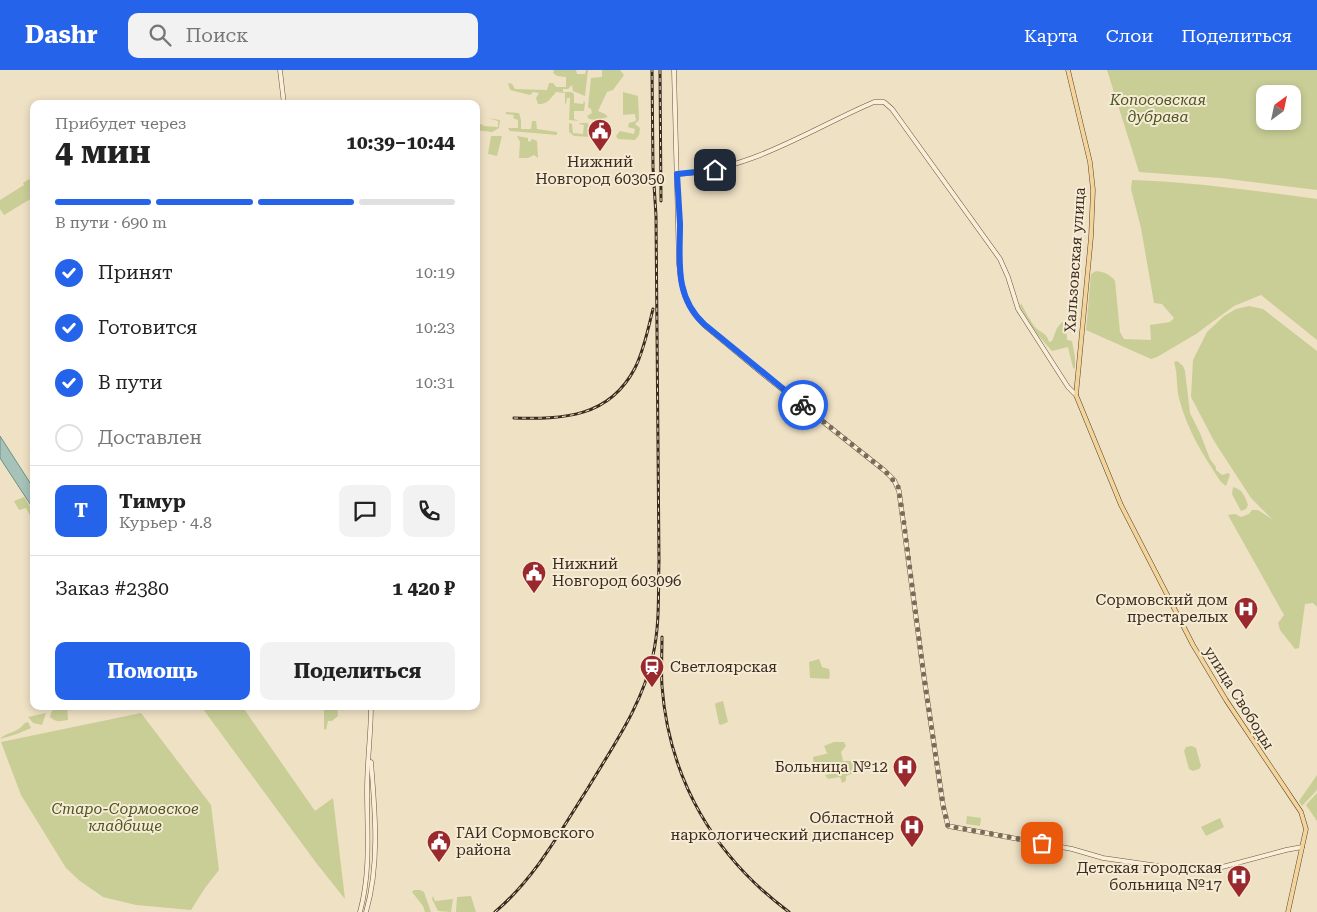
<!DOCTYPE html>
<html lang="ru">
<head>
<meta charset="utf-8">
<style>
	body { margin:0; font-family:"Roboto Serif",serif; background:#f2f2f2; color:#222; height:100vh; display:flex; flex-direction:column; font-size:19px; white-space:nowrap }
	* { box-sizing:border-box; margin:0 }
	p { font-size:16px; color:#767676 }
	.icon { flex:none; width:28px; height:28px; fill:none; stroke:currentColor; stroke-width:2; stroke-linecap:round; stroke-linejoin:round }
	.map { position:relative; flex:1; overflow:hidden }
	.drawer { position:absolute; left:30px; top:30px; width:450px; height:610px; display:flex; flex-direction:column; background:#fff; border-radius:10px; box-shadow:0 2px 8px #0003 }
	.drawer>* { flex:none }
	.needle { width:32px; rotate:33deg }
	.buttons { position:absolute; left:1256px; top:15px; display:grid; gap:10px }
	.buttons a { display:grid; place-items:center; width:45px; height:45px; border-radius:10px; background:#fff; box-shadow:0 2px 8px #0003; font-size:25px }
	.pin { position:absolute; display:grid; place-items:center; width:42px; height:42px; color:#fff; margin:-21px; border-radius:10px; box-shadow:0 2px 8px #0006 }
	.courier { position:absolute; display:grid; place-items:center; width:50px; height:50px; margin:-25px; border:4px solid #2563eb; border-radius:50%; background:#fff; color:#222; box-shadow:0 1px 6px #0007 }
	.summary em { font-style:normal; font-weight:700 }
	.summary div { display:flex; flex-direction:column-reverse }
	.summary { display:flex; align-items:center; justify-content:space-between; height:85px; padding:0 25px }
	h1 { font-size:32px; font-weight:700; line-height:38px }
	.bar { display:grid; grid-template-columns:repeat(4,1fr); gap:8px 5px; align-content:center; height:60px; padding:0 25px }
	.bar i { height:6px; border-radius:4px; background:#e0e0e0 }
	.bar .current { background:#2563eb }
	.bar p { grid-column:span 4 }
	.line { display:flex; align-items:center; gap:12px; padding:0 25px; border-top:1px solid #e0e0e0 }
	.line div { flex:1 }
	.round { display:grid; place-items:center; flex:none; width:52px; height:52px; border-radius:10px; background:#f2f2f2 }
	ol { padding:0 25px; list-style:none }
	li { display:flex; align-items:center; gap:15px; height:55px }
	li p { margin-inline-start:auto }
	li .icon { padding:5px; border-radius:50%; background:#2563eb; color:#fff; stroke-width:4 }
	li:last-child { color:#767676 }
	li i { width:28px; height:28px; border:2px solid #e0e0e0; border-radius:50% }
	.primary-button { display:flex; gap:10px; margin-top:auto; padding:10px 25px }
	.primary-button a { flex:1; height:58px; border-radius:10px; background:#2563eb; color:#fff; font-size:20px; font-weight:700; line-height:58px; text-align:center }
	.primary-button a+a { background:#f2f2f2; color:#222 }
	header { display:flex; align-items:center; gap:30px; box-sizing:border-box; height:70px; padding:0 25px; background:#2563eb; color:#fff }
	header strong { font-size:24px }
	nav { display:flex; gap:28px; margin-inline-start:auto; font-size:18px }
	.search { width:350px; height:45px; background:#f2f2f2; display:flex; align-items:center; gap:12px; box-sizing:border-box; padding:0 18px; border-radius:10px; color:#767676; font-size:19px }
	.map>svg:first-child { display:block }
	.green { fill:#c9ce97; fill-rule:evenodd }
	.water { fill:#a6c2b9; stroke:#6c9186 }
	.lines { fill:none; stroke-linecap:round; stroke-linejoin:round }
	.secondary-casing { stroke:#6c533d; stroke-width:5 }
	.primary-casing { stroke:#58402e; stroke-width:5 }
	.secondary { stroke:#f9eed7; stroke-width:4 }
	.primary { stroke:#f3d59b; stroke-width:4 }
	.rail-casing { stroke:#3a2b1e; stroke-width:3 }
	.rail { stroke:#f6ebd4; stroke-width:1; stroke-dasharray:4; stroke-linecap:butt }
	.done { stroke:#796b58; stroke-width:5; stroke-dasharray:0 9 }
	.route { stroke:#2563eb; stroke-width:6 }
	.labels { text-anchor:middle; stroke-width:4; stroke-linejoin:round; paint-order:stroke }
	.park-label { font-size:15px; font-style:italic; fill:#4c5724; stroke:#f6ebd4 }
	.poi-label { font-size:15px; fill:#3a2b1e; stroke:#f6ebd4; text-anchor:end }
	.street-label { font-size:15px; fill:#3a2b1e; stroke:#f6ebd4 }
</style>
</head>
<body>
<header>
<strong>Dashr</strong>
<div class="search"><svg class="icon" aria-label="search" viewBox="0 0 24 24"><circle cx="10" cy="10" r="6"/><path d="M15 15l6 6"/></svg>Поиск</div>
<nav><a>Карта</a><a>Слои</a><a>Поделиться</a></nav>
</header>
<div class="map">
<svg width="1317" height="842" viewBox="0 0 1317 842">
	<rect width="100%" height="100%" fill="#efe1c4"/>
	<g class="green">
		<path d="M554 0H576L577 4H585L586 0H588L585 26 573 21 572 15 568 19H563V22H571L574 24V33L583 34 584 31 585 33 584 41H574V49L579 51 569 50 570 28H567L566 35 565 33V23L556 22C551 28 547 35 538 34L536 28 539 23 533 22 530 25 510 20 508 13 512 14 515 19 547 20 549 13H553L556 17H566V7L557 6 553 3Z"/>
		<path d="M602 0H620L624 5 613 20 607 22 598 41 605 44 608 47 597 50 589 49 587 46 592 43 591 39 588 37 591 8 602 7Z"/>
		<path d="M1107 0H1317V120L1220 108 1139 102ZM1265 24H1292V51H1265Z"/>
		<path d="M623 22 638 26 639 50 635 54 640 58 639 65 635 70 618 69 616 66 620 61 634 64 635 59 628 57 629 53 636 51 635 44 623 45Z"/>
		<path d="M506 42 519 43 521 50V59H531L532 51H536L537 59 557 62V65L510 61 508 58H518V50L513 48 514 45 506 44Z"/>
		<path d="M488 48 500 50 499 58 492 62 476 60V55L481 54 484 56 498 57V51Z"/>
		<path d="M569 53 572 54 573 63 583 64 584 55 579 54 580 53H588L589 64H592V67L574 66 569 62Z"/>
		<path d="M596 54 606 55 608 68H598L597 65H600V57L596 56Z"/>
		<path d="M491 66H502L497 86 488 84Z"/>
		<path d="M517 66 528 68V71L530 72 532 69 537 71 538 88 534 85 528 88H519L520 72Z"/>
		<path d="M29 109 34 115V128L29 122 32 128 4 145 0 139V130L24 115 23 113Z"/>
		<path d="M1132 110C1194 112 1256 121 1317 129V270L1261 225 1234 236 1196 264 1157 287 1151 289 1086 260 1091 204 1096 201C1104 202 1110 204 1115 211L1120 262 1124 269 1151 270 1150 255 1170 252 1174 248 1162 234 1154 233 1141 158 1131 119Z"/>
		<path d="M1021 233C1025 241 1030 251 1036 258 1041 263 1047 263 1049 272L1052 271 1057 258 1062 252 1066 253 1067 270 1072 271 1075 287V299L1073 298 1068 277 1052 281 1037 264 1020 237Z"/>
		<path d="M1249 236 1263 239 1317 281V537L1313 533 1305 534 1299 578 1295 579 1280 560 1278 553 1284 545 1228 445 1235 444 1241 447 1249 444 1252 440H1258L1273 450 1251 428 1214 371 1191 327 1193 290 1207 262 1224 246 1236 239Z"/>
		<path d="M1177 291 1183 296 1185 301 1190 343 1200 363 1210 389 1216 397V400L1222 405 1228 403 1230 405 1226 416 1221 412C1203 385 1187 360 1179 328 1176 316 1178 304 1174 292Z"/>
		<path d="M1233 417C1242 419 1245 426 1248 435L1246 439 1241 441 1232 424Z"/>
		<path d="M24 427 34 443V453L26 438 19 440 14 431Z"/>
		<path d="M819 589 822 597 829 599 830 605 829 609 810 608 809 592Z"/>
		<path d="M723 631 728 652 721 655 719 654 715 634 716 633Z"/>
		<path d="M55 636H67L68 650C61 651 56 653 50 647L51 643Z"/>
		<path d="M203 636H242L315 741 333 728 345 829 317 794 203 639Z"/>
		<path d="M324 636H337L338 646 332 651H328L326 660 324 659Z"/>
		<path d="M46 643 42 655 33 653 28 647Z"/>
		<path d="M141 643 211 735 219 800 205 818 191 840 136 835 103 827 80 811 66 798 21 725 1 672Z"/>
		<path d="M28 652 31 658 17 664 0 669C9 660 15 665 25 653Z"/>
		<path d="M834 672H844L846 676 841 682 843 691H861L862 700 846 706V711L842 713 840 707 828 709 825 705 836 703V699L818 701 821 696 831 692 814 695 813 687 829 683H827L824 676Z"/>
		<path d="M1192 676 1196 678 1201 696 1199 699 1193 701 1189 699 1184 681 1186 677Z"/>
		<path d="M1317 705V720L1302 736 1299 731Z"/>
		<path d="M1317 723V751L1306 735Z"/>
		<path d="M967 746 981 748 980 756 966 754Z"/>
		<path d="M1220 748 1224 757 1206 766 1201 757Z"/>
		<path d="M414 820H420L424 822 431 842H425L423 836 412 822Z"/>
		<path d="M433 826 435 831 453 829 451 842 438 841 432 829Z"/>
		<path d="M471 826 476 842H456L457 827Z"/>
	</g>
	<path class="water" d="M0 366 34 419V440L0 388Z"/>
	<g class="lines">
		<defs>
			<g id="secondary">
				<path d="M280 0 284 34"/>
				<path d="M674 0 679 194C681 218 686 238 704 255L763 304 885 401 894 410 899 421 924 607 943 735 948 756 1072 779 1103 788 1186 800H1211L1286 780 1302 777"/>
				<path d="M677 104C748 102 811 59 874 32H884L892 39 1000 189 1008 207 1018 239 1068 317 1076 325"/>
				<path d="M360 842C371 802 367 761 367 720 367 692 371 664 371 636"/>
				<path d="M366 842C380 794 375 741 371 692"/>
			</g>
			<path id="primary" d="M1068 0 1090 92 1093 120 1091 167 1076 325 1121 435 1193 575 1226 630 1301 742 1306 759 1288 842"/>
		</defs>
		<use href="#secondary" class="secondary-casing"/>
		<use href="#primary" class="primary-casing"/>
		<use href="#secondary" class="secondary"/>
		<use href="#primary" class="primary"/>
		<defs>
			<g id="rail">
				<path d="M660 0 661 131"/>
				<path d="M514 348C563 349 609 348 635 298 644 280 648 259 653 239"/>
				<path d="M662 567C662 583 661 600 662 616 669 710 715 787 789 842"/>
				<path d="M495 842C535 808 560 762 588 718 613 676 643 634 653 585 660 554 658 522 659 491L656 146 653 98 652 0"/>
			</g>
		</defs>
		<use href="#rail" class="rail-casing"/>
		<use href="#rail" class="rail"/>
	</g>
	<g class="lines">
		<path class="done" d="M803 335 885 401 898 416 904 453 924 607 943 735 948 756 1042 773"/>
		<path class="route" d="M715 100 677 104C678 121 679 137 680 154 680 191 674 226 704 254L803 335"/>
	</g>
	<defs>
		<symbol id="civic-pin" viewBox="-11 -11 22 30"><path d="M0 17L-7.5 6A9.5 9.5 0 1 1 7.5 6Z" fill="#9a292d" stroke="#f6ebd4"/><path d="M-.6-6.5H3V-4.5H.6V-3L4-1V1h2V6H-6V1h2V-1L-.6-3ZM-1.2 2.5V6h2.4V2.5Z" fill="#fff"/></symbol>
		<symbol id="hospital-pin" viewBox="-11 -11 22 30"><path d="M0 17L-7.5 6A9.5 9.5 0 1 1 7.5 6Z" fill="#9a292d" stroke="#f6ebd4"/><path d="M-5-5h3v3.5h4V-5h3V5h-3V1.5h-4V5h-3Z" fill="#fff"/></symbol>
		<symbol id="station-pin" viewBox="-11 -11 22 30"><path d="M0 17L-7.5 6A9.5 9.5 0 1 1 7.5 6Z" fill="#9a292d" stroke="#f6ebd4"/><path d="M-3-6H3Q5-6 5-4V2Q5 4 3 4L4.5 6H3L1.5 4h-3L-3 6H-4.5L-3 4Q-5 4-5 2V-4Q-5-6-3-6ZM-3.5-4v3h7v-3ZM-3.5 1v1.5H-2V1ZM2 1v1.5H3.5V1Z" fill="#fff"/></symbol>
	</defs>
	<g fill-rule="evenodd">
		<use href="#civic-pin" x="586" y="47" width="28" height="38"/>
		<use href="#civic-pin" x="520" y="489" width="28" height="38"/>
		<use href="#hospital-pin" x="1232" y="525" width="28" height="38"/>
		<use href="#station-pin" x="638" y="583" width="28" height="38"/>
		<use href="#hospital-pin" x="891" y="683" width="28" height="38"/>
		<use href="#hospital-pin" x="898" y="743" width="28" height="38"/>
		<use href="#civic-pin" x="425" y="758" width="28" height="38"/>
		<use href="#hospital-pin" x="1225" y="793" width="28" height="38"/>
	</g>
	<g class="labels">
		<g class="park-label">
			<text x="1158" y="35">Копосовская<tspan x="1158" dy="17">дубрава</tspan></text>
			<text x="125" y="744">Старо-Сормовское<tspan x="125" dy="17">кладбище</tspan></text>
		</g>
		<g class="poi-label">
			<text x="600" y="97" text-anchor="middle">Нижний<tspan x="600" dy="17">Новгород 603050</tspan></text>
			<text x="552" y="499" text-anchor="start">Нижний<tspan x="552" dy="17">Новгород 603096</tspan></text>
			<text x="1228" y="535">Сормовский дом<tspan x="1228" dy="17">престарелых</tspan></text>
			<text x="670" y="602" text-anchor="start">Светлоярская</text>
			<text x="888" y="702">Больница №12</text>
			<text x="894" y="753">Областной<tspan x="894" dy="17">наркологический диспансер</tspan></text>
			<text x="456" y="768" text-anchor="start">ГАИ Сормовского<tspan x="456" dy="17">района</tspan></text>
			<text x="1222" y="803">Детская городская<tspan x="1222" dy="17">больница №17</tspan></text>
		</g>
		<g class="street-label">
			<text transform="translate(1075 190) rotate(-86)" y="5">Хальзовская улица</text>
			<text transform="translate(1239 628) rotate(58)" y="5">улица Свободы</text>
		</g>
	</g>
</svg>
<div class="buttons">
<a><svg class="needle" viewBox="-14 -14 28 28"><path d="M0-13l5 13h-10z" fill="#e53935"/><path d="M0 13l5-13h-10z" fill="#767676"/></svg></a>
</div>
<div class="pin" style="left:1042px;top:773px;background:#ea580c"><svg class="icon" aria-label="bag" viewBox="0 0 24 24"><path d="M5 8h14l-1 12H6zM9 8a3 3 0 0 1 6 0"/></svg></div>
<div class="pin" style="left:715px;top:100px;background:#1f2937"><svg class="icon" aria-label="home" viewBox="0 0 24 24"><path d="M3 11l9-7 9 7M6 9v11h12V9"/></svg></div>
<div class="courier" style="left:803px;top:335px"><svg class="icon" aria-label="bike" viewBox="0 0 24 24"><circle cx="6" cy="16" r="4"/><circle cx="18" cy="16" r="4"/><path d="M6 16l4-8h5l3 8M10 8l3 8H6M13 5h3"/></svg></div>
<section class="drawer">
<div class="summary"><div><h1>4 мин</h1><p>Прибудет через</p></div><em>10:39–10:44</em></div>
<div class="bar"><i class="current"></i><i class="current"></i><i class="current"></i><i></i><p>В пути · 690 m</p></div>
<ol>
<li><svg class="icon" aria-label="check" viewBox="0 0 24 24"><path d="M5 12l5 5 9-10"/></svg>Принят<p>10:19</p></li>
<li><svg class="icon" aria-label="check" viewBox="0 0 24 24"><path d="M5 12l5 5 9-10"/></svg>Готовится<p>10:23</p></li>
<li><svg class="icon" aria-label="check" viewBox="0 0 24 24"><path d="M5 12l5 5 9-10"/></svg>В пути<p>10:31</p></li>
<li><i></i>Доставлен</li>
</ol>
<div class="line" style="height:90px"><b class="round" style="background:#2563eb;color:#fff">Т</b><div><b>Тимур</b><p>Курьер · 4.8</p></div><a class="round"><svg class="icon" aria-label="chat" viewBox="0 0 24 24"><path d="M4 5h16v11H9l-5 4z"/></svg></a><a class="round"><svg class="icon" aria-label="phone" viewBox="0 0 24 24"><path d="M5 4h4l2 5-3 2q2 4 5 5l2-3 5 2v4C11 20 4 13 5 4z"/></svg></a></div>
<div class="line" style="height:65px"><div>Заказ #2380</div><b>1 420 ₽</b></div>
<div class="primary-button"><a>Помощь</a><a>Поделиться</a></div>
</section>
</div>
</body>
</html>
